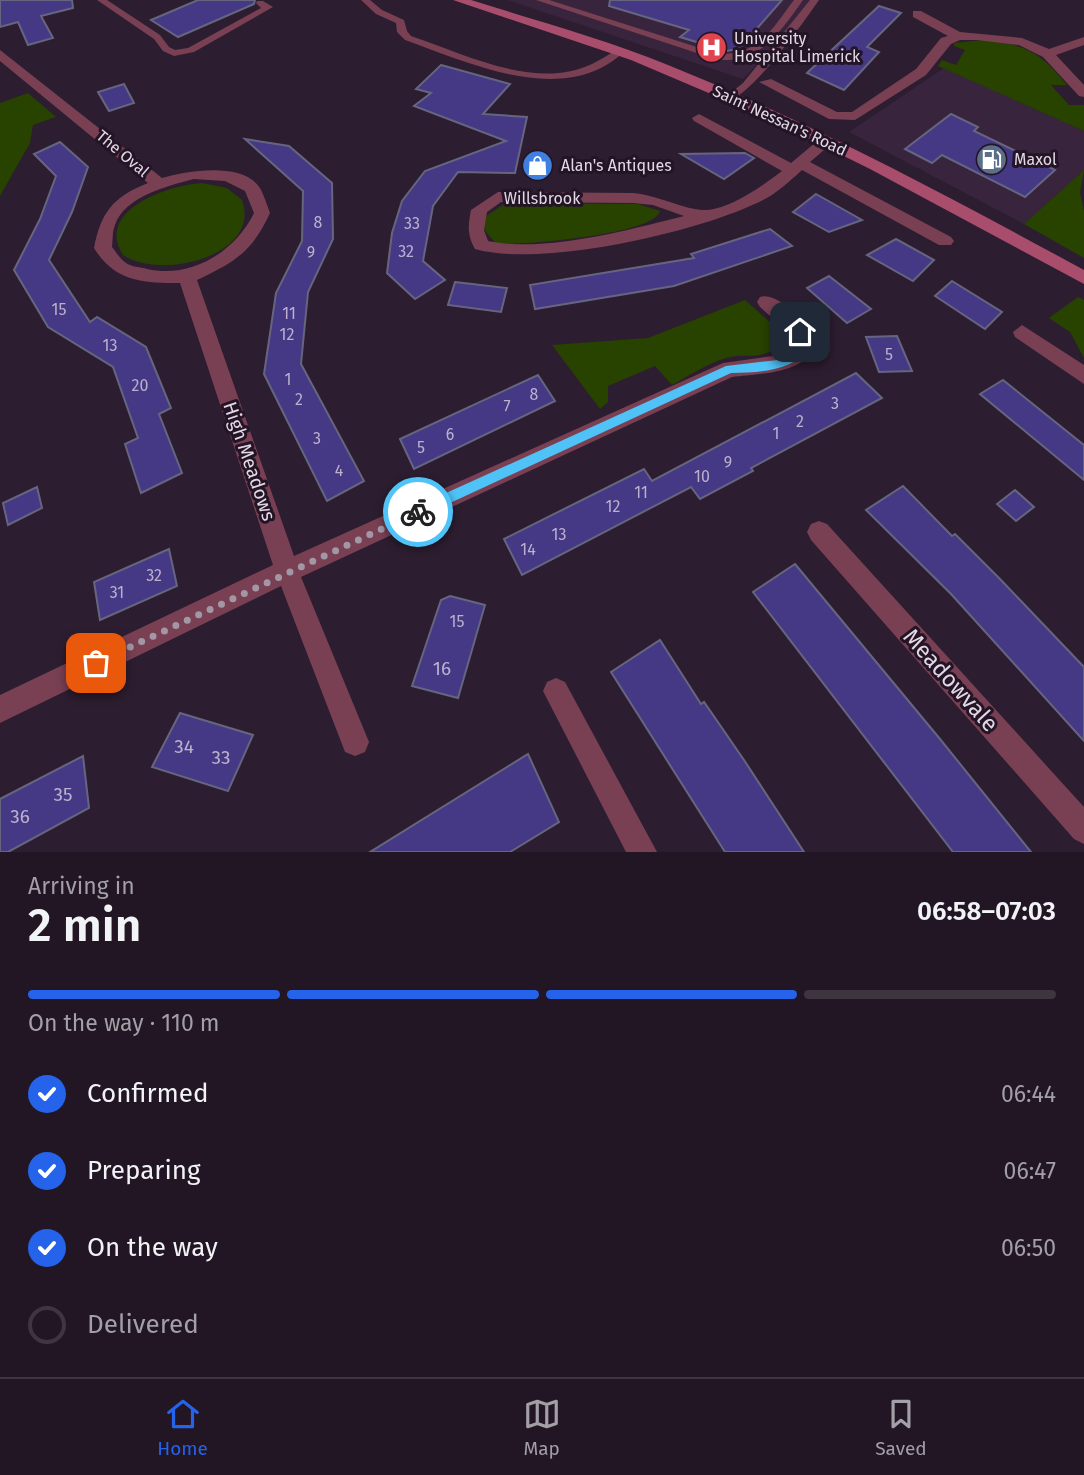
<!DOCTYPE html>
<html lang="en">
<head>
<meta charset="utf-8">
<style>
	body { margin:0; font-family:"Fira Sans",sans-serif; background:#2e2331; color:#f1f3f6; height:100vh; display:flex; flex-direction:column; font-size:26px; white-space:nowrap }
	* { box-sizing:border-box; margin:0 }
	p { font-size:23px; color:#a29fa6 }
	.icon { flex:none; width:38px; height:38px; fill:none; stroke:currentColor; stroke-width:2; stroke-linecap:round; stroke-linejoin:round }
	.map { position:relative; height:852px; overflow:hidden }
	.details { display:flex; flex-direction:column; background:#221624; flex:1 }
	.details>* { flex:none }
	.pin { position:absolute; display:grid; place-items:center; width:60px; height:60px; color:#fff; margin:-30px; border-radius:14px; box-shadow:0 4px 10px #0006 }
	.courier { position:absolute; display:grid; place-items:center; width:70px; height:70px; margin:-35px; border:5px solid #4fc3f7; border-radius:50%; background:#fff; color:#222; box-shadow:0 2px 9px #0007 }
	.headline em { font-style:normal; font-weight:600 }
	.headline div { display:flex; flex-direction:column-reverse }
	.headline { display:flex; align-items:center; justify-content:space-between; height:119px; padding:0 28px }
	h1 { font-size:46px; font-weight:600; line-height:52px }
	.bar { display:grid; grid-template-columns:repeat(4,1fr); gap:10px 7px; align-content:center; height:84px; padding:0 28px }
	.bar i { height:9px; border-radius:5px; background:#3f3541 }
	.bar .selected { background:#2563eb }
	.bar p { grid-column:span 4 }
	ol { padding:0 28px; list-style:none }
	li { display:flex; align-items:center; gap:21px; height:77px }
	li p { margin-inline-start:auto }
	li .icon { padding:7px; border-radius:50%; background:#2563eb; color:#fff; stroke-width:4 }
	li:last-child { color:#a29fa6 }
	li i { width:38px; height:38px; border:4px solid #3f3541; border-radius:50% }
	.dock { display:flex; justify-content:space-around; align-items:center; height:98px; border-top:2px solid #3f3541; background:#221624; font-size:19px; color:#a29fa6 }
	.dock a { display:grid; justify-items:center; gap:4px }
	.dock .selected { color:#2563eb }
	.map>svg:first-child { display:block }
	.built { fill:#39243d }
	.green { fill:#284200 }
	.building { fill:#453985; stroke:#66657f; stroke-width:2 }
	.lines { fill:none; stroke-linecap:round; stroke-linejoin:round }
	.lane { fill:#794053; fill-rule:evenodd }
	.street { fill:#794053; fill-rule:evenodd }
	.secondary { fill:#a84d6c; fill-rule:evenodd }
	.route { fill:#4fc3f7 }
	.done { stroke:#a397a6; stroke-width:7; stroke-dasharray:0 12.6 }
	.labels { text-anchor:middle; stroke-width:6; stroke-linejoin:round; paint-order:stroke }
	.far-poi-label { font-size:16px; fill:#e3d8e5; stroke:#231426; text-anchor:start }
	.far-street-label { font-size:16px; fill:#e3d8e5; stroke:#231426 }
	.number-label { font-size:16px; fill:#bcb0cd }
	.street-label { font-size:19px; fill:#e3d8e5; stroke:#231426 }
	.near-number-label { font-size:19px; fill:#bcb0cd }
	.near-street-label { font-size:23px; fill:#e3d8e5; stroke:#231426 }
</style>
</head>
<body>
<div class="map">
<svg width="1084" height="852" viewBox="0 0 1084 852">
	<rect width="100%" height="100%" fill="#2d1d30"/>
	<g class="built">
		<path d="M507 0H819L743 79Z"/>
		<path d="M944 68 1084 131V170L1024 224 849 132Z"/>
	</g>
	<g class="green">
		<path d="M983 40C1027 45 1039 51 1067 85H1051L1069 105H1084V131L938 66 942 60 956 65 965 50 954 46V43Z"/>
		<path d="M28 93 56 117 33 125 30 143 0 196V103Z"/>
		<path d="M1084 170 1080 192 1084 211V258L1024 224Z"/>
		<path d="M202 183 227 188 242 200C262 255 162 281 123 255 94 210 169 185 202 183Z"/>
		<path d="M506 203 638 204 660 211C654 235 521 245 496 244L483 228 486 216Z"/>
		<path d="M1078 297 1084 300V358L1070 332 1049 318Z"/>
		<path d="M745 300 781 332 782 344C760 362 749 352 726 358 706 364 689 376 672 385L655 366 608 386V402L600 409 552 345 648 338Z"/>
	</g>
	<g class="building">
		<path d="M0 0H72L73 8 41 16 53 38 28 45 18 22 0 27Z"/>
		<path d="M198 0H255L254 4 178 37 151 20Z"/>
		<path d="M610 0H782L739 49 726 51 680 37 689 30 609 6Z"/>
		<path d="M879 6 901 13 867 47 879 52 844 90 807 73Z"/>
		<path d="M441 65 510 84 483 114 527 117 515 173 458 172 433 206 423 261 445 280 415 299 387 273 392 233 402 201 425 171 506 141 414 106 431 93 416 89Z"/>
		<path d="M124 84 134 103 109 111 98 92Z"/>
		<path d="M951 114 978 127 974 131 1055 170 1025 197 942 155 932 163 905 149Z"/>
		<path d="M245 139 289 146 332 183 333 239 308 292 301 364 364 481 327 501 264 374 276 293 302 241 303 191Z"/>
		<path d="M60 142 88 167 72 212 49 260 90 322 97 317 146 347 171 408 159 414 182 473 141 493 125 444 138 438 113 367 48 327 14 270 40 219 56 176 34 154Z"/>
		<path d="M745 153 754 158 724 179 681 154Z"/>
		<path d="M816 194 862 220 829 232 793 212Z"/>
		<path d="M770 229 792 246 674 286 535 309 530 285 694 258 691 254Z"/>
		<path d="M896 239 934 260 913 281 867 255Z"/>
		<path d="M829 276 871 309 847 323 807 288Z"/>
		<path d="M952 281 1002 312 985 329 935 296Z"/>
		<path d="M455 282 507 288 501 312 448 305Z"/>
		<path d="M897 336 912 371 879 372 866 337Z"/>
		<path d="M856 373 882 398 751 468 753 471 700 499 691 487 522 575 504 539 644 469 652 481Z"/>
		<path d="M538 375 555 401 414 469 400 439Z"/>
		<path d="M1003 380 1084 445V480L980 394Z"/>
		<path d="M903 486 952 536 955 534 1000 579 1084 667V741L951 594 866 510Z"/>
		<path d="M37 487 42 508 8 525 3 503Z"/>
		<path d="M1015 490 1034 507 1016 521 997 504Z"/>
		<path d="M169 549 177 586 100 620 94 582Z"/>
		<path d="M795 564 940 739 1031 852H953L753 592Z"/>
		<path d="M450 596 485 605 458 698 412 686 441 600Z"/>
		<path d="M660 640 701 704 704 702 744 760 804 852H725L611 672Z"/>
		<path d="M180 713 253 735 228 791 152 767Z"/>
		<path d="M528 754 559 822 510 852H370Z"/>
		<path d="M83 756 89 808 8 852H0V799Z"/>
	</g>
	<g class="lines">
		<g class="lane">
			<path d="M97 0H107L160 35 169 47 175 50 188 48 261 8 256 3 257 1H263L273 7 194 52 174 56 163 51 154 39Z"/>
			<path d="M361 0H370L382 10 404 20 407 31 411 36C465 54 536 91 592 64 600 60 608 55 616 50L624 52C563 108 470 63 405 40L397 32 396 23 376 14Z"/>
			<path d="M536 0H549L719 54C759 55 772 29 794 0H803C780 32 759 66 715 59Z"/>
			<path d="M810 0H819C806 19 748 101 728 99V95L743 83Z"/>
		</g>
		<g class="street">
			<path d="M913 11H921L960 32 1022 38 1049 49 1084 37V45L1056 55 1084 85V97L1079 96 1043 57 1019 45 977 40H960L951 44 926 75 855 120 829 119 759 82 771 79 837 112H852L916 69 941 38 948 36 913 17Z"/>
			<path d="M0 50 162 178C186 171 243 161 260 188 264 195 267 205 270 213 252 252 235 262 197 280L294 556 723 363 773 356 794 345 790 334 760 307 757 302 760 297C780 291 812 329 814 349 801 374 756 374 732 377L301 577 369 742 365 752 355 756 345 752 281 586 0 723V695L273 565 180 283C143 283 115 282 94 248 101 212 113 197 148 183L0 61ZM194 179 225 181 245 191 254 213C235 252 191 279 147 269 141 267 131 267 126 263 121 260 116 252 112 247 113 240 112 232 115 225 125 196 168 186 194 179Z"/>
			<path d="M699 114 791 163 821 138H831V144L810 162 951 237 954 241 951 245H939L802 170C790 181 777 193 763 200 701 232 541 268 475 249 467 235 468 225 471 210L498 192 633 193C656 195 687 210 703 210 727 211 764 185 782 171L694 121 692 118ZM501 202 633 203 653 205 684 216C628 230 545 253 488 241L484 230 487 212Z"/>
			<path d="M1022 325 1084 365V384L1015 337 1013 332Z"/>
			<path d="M819 521 827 524 1084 807V844L1074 839 811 540 807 532 811 524Z"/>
			<path d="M556 678 565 682 657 852H626L543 691 547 682Z"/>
		</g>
		<path class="secondary" d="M453 0H471C537 21 604 39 668 65 812 123 948 196 1084 270V284L870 169 765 117 631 60Z"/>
	</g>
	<path class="route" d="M797 329H804L810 341V349C790 372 759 372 731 373L422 516H413V508L726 366 778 360 799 347Z"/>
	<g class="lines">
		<path class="done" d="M96 663 418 512"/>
	</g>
	<defs>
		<symbol id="hospital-disc" viewBox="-11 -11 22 22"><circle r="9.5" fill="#e0444e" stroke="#231426"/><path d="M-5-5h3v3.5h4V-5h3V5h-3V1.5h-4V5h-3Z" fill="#fff"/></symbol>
		<symbol id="fuel-disc" viewBox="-11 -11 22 22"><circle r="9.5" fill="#5c6f8a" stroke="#231426"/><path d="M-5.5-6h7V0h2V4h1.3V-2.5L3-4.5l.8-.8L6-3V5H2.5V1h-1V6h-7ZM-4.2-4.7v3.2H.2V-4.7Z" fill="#fff"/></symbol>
		<symbol id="shop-disc" viewBox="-11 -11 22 22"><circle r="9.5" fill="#3f7fe0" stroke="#231426"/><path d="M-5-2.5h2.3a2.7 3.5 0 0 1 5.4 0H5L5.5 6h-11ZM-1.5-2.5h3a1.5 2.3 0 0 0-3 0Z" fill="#fff"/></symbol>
	</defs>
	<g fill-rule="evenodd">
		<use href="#hospital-disc" x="694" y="30" width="35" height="35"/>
		<use href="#fuel-disc" x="974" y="142" width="35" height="35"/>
		<use href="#shop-disc" x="520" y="148" width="35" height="35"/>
	</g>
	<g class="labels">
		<g class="far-poi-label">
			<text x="734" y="44">University<tspan x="734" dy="18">Hospital Limerick</tspan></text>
			<text x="1014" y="165">Maxol</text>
			<text x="561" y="171">Alan's Antiques</text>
		</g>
		<g class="far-street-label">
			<text transform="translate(780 120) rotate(25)" y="6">Saint Nessan's Road</text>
			<text transform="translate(123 153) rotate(40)" y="6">The Oval</text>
			<text x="542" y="204">Willsbrook</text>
		</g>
		<g class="number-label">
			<text x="318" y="228">8</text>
			<text x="412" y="229">33</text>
			<text x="406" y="257">32</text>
			<text x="311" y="258">9</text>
			<text x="59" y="315">15</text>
			<text x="289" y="319">11</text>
			<text x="287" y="340">12</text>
			<text x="110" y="351">13</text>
			<text x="889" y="360">5</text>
			<text x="288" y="385">1</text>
			<text x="140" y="391">20</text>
			<text x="534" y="400">8</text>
			<text x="299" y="405">2</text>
			<text x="835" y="409">3</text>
			<text x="507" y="412">7</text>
			<text x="800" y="427">2</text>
			<text x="776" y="439">1</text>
			<text x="450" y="440">6</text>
			<text x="317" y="444">3</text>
			<text x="421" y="453">5</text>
			<text x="728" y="468">9</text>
			<text x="339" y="476">4</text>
			<text x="702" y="482">10</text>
			<text x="641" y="498">11</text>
			<text x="613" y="512">12</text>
			<text x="559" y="540">13</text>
			<text x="528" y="555">14</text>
			<text x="154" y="581">32</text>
			<text x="117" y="598">31</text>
			<text x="457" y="627">15</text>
		</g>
		<g class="street-label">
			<text transform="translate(250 461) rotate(71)" y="7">High Meadows</text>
		</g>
		<g class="near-number-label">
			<text x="442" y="675">16</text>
			<text x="184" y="753">34</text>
			<text x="221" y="764">33</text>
			<text x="63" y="801">35</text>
			<text x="20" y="823">36</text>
		</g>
		<g class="near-street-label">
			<text transform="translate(951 680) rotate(48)" y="8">Meadowvale</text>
		</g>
	</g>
</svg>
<div class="pin" style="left:96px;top:663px;background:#ea580c"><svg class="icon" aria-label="bag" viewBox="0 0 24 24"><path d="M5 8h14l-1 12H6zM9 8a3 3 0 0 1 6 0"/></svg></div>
<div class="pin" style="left:800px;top:332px;background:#1f2937"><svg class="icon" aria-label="home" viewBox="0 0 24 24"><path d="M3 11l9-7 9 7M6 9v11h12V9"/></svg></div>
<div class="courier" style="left:418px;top:512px"><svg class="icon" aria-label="bike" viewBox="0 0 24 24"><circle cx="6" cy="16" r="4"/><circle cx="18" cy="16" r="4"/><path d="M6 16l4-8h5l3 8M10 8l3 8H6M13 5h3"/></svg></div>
</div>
<section class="details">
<div class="headline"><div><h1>2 min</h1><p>Arriving in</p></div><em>06:58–07:03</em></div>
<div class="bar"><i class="selected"></i><i class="selected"></i><i class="selected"></i><i></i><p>On the way · 110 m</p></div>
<ol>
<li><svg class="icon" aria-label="check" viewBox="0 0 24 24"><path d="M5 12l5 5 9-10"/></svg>Confirmed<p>06:44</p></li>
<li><svg class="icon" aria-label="check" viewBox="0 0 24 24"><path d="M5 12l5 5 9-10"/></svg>Preparing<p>06:47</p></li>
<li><svg class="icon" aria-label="check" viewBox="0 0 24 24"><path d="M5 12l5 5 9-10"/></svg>On the way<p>06:50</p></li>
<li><i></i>Delivered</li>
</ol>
</section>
<nav class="dock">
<a class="selected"><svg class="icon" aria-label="home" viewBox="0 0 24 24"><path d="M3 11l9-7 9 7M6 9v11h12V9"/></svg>Home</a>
<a><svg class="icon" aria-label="map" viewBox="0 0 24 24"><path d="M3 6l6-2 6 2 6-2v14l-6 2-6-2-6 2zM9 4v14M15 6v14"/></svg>Map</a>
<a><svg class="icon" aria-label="saved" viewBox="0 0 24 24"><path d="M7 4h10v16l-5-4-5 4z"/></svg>Saved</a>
</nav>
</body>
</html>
